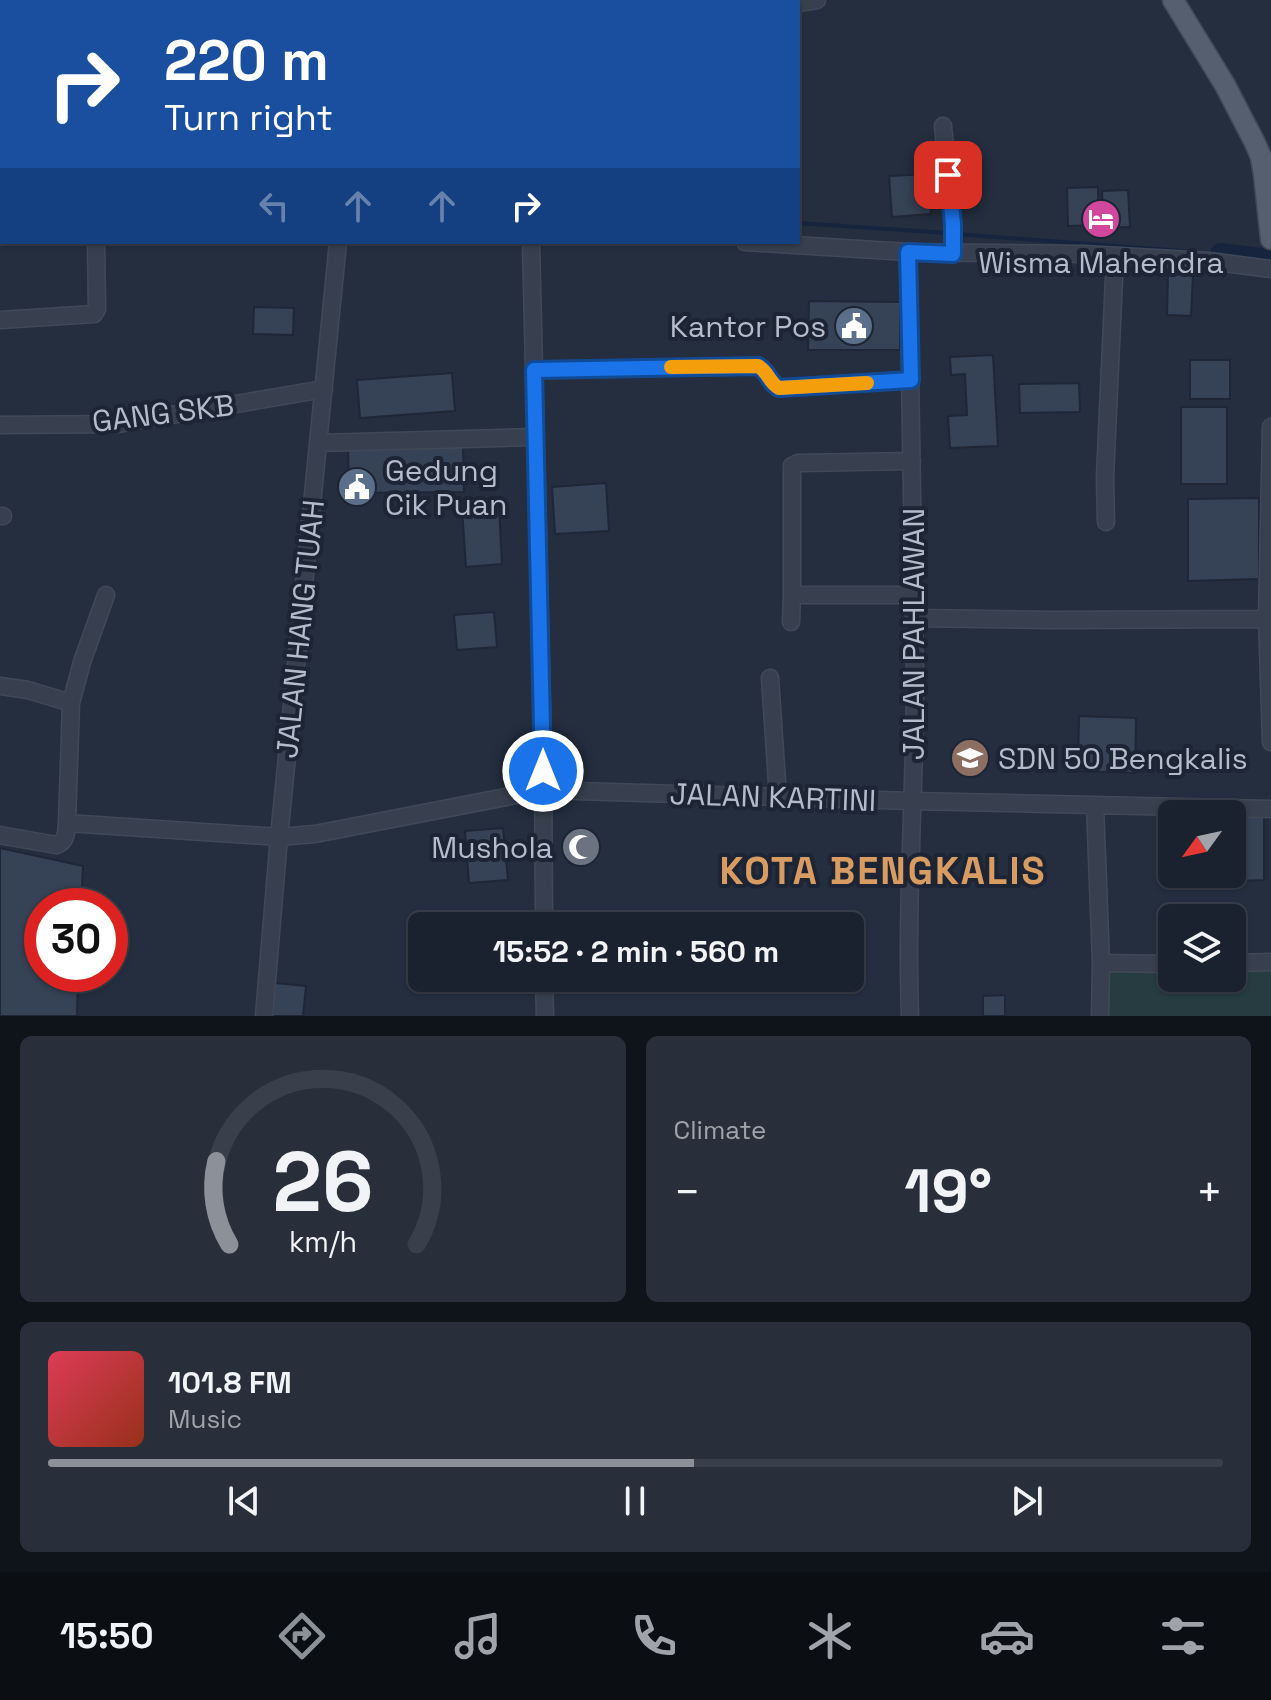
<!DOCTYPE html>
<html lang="en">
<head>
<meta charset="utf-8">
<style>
	:root { --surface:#1b222f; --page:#282f3b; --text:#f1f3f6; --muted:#a0a4aa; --line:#393f4b; --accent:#8c9099 }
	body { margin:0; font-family:"Space Grotesk",sans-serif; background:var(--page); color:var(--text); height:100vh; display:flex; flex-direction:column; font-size:30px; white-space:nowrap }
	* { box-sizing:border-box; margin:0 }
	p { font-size:26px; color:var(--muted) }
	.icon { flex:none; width:44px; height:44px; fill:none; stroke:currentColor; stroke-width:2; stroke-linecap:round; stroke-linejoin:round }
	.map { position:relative; height:1016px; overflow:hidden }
	.sheet { display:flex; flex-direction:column; gap:20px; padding:20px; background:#0f131a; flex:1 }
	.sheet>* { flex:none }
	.guide { position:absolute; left:0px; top:0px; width:800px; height:244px; box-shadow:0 2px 6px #0004,0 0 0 2px var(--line); background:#1a4fa0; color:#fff; overflow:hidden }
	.needle { width:52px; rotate:237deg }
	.buttons { position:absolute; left:1158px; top:800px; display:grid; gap:16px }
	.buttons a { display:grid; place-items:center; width:88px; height:88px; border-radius:12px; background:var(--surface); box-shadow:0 2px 6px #0004,0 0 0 2px var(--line); font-size:40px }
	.speed { position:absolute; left:24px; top:888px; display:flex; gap:16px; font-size:40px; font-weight:700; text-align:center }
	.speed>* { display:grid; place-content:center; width:104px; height:104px; border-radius:50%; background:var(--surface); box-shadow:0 2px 6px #0004,0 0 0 2px var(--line); line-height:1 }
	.speed .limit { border:12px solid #d22; background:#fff; color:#111 }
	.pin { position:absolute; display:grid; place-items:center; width:68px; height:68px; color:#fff; margin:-34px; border-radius:16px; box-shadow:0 4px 12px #0006 }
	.me { position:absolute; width:88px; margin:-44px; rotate:0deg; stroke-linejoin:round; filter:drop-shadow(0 0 6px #0008) }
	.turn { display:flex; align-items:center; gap:28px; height:168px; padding:0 32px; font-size:36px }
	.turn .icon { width:104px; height:104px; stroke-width:2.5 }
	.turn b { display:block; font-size:56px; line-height:68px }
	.lanes { display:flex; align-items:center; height:76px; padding:0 32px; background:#0003; justify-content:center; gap:40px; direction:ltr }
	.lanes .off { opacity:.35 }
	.big { font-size:60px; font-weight:800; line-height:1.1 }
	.sheet .widget { flex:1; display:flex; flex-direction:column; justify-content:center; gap:12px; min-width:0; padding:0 28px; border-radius:12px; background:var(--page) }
	.sheet .dial { align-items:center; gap:0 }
	.dial svg { height:208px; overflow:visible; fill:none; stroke:var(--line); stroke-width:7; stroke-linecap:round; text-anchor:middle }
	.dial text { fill:var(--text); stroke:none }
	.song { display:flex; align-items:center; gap:24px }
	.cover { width:96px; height:96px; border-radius:12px; background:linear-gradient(135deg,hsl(350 70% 55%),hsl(10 70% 35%)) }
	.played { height:8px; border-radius:4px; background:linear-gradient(90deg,var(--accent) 55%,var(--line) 55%) }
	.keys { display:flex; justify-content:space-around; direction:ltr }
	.heat { display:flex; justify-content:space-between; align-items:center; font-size:44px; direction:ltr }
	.sheet .tiles { flex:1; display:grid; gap:20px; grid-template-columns:1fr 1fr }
	.widget:last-child { grid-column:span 2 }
	.trip { position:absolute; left:408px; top:912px; width:456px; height:80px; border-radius:12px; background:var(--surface); box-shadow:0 2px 6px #0004,0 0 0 2px var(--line); font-weight:800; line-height:80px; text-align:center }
	.dock { display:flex; height:128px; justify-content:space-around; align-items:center; background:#0b0e13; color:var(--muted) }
	.dock .icon { width:56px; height:56px }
	.dock .selected { color:var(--accent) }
	.dock b { font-size:36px; color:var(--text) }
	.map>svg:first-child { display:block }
	.green { fill:#263c40 }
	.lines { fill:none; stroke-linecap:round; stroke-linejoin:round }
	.stream { stroke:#16243e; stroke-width:4 }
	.river { stroke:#16243e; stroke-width:22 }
	.building { fill:#364255; stroke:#1f2736; stroke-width:2 }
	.minor-casing { stroke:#414958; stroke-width:19 }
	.major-casing { stroke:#414958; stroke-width:23 }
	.minor { stroke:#38404f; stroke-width:16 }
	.major { stroke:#565f6f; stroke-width:20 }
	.route-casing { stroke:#114b97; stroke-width:20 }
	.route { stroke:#1a73e8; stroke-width:14 }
	.slow { stroke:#f59e0b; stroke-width:14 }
	.labels { text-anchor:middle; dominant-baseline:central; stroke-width:8; stroke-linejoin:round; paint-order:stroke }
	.poi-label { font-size:30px; fill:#b4bbca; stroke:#1d2534; text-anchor:end }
	.street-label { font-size:30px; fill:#b4bbca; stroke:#1d2534 }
	.district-label { font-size:38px; font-weight:bold; letter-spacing:2px; fill:#d89b61; stroke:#1d2534 }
</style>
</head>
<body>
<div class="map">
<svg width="1271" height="1016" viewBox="0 0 1271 1016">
	<rect width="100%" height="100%" fill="#242e3f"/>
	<path class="green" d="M1271,960V1016H1099V970L1172,966V978H1232V962Z"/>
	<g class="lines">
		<path class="stream" d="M798,223L947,233
			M956,234L1195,252"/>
		<path class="river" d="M1221,254L1271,260"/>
	</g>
	<path class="building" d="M928,174L931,214L892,217L889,176Z
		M1098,187L1099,225L1068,226L1067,188Z
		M1128,190L1130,227L1104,228L1102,191Z
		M1168,274L1193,275L1191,316L1167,315Z
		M809,301L900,302V350H808Z
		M254,307L294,308L293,335L253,334Z
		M993,355L998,446L950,448L948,416L967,415L965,374L951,375L950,357Z
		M1190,360H1230V399H1190Z
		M452,373L455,411L360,418L357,380Z
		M1079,383L1080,412L1020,413L1019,384Z
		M1181,407H1227V484H1181Z
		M463,446L464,492L349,493L348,447Z
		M606,483L609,531L555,534L552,487Z
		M1259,498V579L1188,581V499Z
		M499,507L502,564L466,567L462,509Z
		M494,612L497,647L457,650L454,615Z
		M1079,716L1136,718L1135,773L1078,771Z
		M1232,815L1264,816V880L1188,883V874H1232Z
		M503,828L508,880L469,883L465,831Z
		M0,848L83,866L81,906H42V974H78L77,1016H0Z
		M275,983L306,986L303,1016H272Z
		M1005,995V1016H983V996Z"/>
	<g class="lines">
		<g class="minor-casing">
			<path id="minor" d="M104,0V2
				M239,0V2
				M533,0V2
				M770,0V2
				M798,3L817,0
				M943,126L953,224V254
				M0,178L2,194
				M531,242L543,751L544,926
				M745,242L908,252L1084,254L1209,261L1271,269
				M908,252L915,676C915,789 906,903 910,1016
				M0,320L94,314L97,309L96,242
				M534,370L758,366C768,371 769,383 779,388L911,380
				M0,425L118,424L324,389
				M1271,427L1267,619L1271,742
				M319,443L535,437
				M912,461L798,463L792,466V595H914
				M0,516H3
				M1106,522L1105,477L1115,256
				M915,618L1052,620L1267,619
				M791,622L792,595
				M770,678L778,797
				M0,686L28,690L71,703
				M1095,805L1101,963L1100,1016
				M67,823L71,703L82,662L106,595
				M0,835L56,845C67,842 66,832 67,823L279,837L315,834L542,790L912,801L1271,809
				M1101,963L1172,964
				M1232,963L1271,962
				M544,978L545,1016
				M264,1016L279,837L338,242"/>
		</g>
		<g class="major-casing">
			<path id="major" d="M1173,0L1225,85L1255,143L1261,157L1264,175L1271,239"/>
		</g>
		<use href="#minor" class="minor"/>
		<use href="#major" class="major"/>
	</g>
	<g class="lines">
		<g class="route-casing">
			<path id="route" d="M543,771L534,370L758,366C768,371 769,383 779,388L911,380L908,252L953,254V224L948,175"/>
		</g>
		<use href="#route" class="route"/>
		<path class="slow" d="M671,367L758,366C768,371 769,383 779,388L867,383"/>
	</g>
	<defs>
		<g id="hotel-disc" transform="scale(2)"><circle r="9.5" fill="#d1479c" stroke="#1d2534"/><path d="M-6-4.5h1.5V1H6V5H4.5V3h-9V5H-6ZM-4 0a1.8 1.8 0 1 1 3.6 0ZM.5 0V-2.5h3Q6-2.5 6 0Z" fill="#fff"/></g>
		<g id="civic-disc" transform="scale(2)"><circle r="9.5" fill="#5c6f8a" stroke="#1d2534"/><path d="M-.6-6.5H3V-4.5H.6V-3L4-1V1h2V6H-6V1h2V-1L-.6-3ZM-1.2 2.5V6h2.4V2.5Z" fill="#fff"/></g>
		<g id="school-disc" transform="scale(2)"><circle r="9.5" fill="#8d6e63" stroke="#1d2534"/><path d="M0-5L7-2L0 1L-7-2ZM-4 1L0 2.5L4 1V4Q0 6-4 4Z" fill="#fff"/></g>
		<g id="mosque-disc" transform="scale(2)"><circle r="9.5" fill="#6b7280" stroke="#1d2534"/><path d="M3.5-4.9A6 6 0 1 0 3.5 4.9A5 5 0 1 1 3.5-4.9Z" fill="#fff"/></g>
	</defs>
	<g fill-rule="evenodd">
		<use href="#hotel-disc" x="1101" y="219"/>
		<use href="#civic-disc" x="854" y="326"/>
		<use href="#civic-disc" x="357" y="487"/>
		<use href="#school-disc" x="970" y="758"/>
		<use href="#mosque-disc" x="581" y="847"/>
	</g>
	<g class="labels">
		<g class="poi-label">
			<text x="1101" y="262" text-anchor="middle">Wisma Mahendra</text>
			<text x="826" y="326">Kantor Pos</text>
			<text x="385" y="470" text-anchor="start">Gedung<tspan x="385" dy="34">Cik Puan</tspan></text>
			<text x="998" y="758" text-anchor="start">SDN 50 Bengkalis</text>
			<text x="553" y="847">Mushola</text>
		</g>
		<g class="street-label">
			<text transform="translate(163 413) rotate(-7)">GANG SKB</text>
			<text transform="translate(300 629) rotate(-84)">JALAN HANG TUAH</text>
			<text transform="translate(913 634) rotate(-90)">JALAN PAHLAWAN</text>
			<text transform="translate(773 797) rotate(2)">JALAN KARTINI</text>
		</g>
		<g class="district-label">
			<text x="883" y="871">KOTA BENGKALIS</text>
		</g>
	</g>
</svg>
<div class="buttons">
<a><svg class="needle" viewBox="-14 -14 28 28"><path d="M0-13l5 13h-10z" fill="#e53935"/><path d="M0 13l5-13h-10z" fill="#a0a4aa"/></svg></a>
<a><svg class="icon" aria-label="layers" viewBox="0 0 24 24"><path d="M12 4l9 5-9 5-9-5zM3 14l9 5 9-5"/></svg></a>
</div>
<div class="speed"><div class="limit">30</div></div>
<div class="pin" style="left:948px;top:175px;background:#d93025"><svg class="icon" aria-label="arrive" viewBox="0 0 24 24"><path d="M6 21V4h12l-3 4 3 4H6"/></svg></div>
<svg class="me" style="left:543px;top:771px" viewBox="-20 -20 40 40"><circle r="17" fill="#1a73e8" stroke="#fff" stroke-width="3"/><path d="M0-11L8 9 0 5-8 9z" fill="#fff"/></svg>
<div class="trip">15:52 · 2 min · 560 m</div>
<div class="guide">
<div class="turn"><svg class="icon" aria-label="right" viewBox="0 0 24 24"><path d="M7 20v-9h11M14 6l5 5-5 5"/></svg><div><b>220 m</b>Turn right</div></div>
<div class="lanes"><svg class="icon off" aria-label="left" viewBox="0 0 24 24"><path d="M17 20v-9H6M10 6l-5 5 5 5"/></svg><svg class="icon off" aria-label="ahead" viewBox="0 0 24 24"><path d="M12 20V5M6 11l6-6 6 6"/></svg><svg class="icon off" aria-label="ahead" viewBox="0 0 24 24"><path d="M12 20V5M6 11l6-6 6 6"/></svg><svg class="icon" aria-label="right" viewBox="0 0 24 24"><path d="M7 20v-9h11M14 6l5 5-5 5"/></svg></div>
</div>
</div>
<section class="sheet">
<div class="tiles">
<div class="widget dial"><svg viewBox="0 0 100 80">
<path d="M14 69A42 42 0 1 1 86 69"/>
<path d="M14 69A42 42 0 0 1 9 37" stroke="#8c9099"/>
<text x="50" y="56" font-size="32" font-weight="700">26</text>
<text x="50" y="72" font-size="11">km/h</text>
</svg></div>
<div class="widget"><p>Climate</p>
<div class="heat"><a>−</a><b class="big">19°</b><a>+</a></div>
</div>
<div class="widget">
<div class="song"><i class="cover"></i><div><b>101.8 FM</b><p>Music</p></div></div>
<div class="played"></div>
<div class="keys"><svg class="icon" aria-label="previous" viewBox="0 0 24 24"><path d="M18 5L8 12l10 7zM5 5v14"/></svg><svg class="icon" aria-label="pause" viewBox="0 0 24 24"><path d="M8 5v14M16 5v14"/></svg><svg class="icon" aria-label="next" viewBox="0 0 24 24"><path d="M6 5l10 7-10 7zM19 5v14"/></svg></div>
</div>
</div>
</section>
<nav class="dock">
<b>15:50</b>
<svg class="icon selected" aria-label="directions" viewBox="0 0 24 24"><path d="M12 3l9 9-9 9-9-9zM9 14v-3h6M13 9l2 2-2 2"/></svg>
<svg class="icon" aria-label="music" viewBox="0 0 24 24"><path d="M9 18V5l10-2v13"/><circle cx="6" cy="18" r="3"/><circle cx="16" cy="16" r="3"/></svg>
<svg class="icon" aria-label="phone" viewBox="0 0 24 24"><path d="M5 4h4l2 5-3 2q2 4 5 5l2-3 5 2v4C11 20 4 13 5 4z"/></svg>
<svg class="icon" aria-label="climate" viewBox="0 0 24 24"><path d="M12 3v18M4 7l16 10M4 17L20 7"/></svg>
<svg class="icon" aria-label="car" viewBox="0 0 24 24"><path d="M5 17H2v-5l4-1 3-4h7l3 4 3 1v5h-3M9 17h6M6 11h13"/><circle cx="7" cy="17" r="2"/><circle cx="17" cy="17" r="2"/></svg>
<svg class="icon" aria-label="filters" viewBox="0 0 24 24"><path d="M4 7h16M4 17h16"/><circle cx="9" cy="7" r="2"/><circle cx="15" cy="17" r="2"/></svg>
</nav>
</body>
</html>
